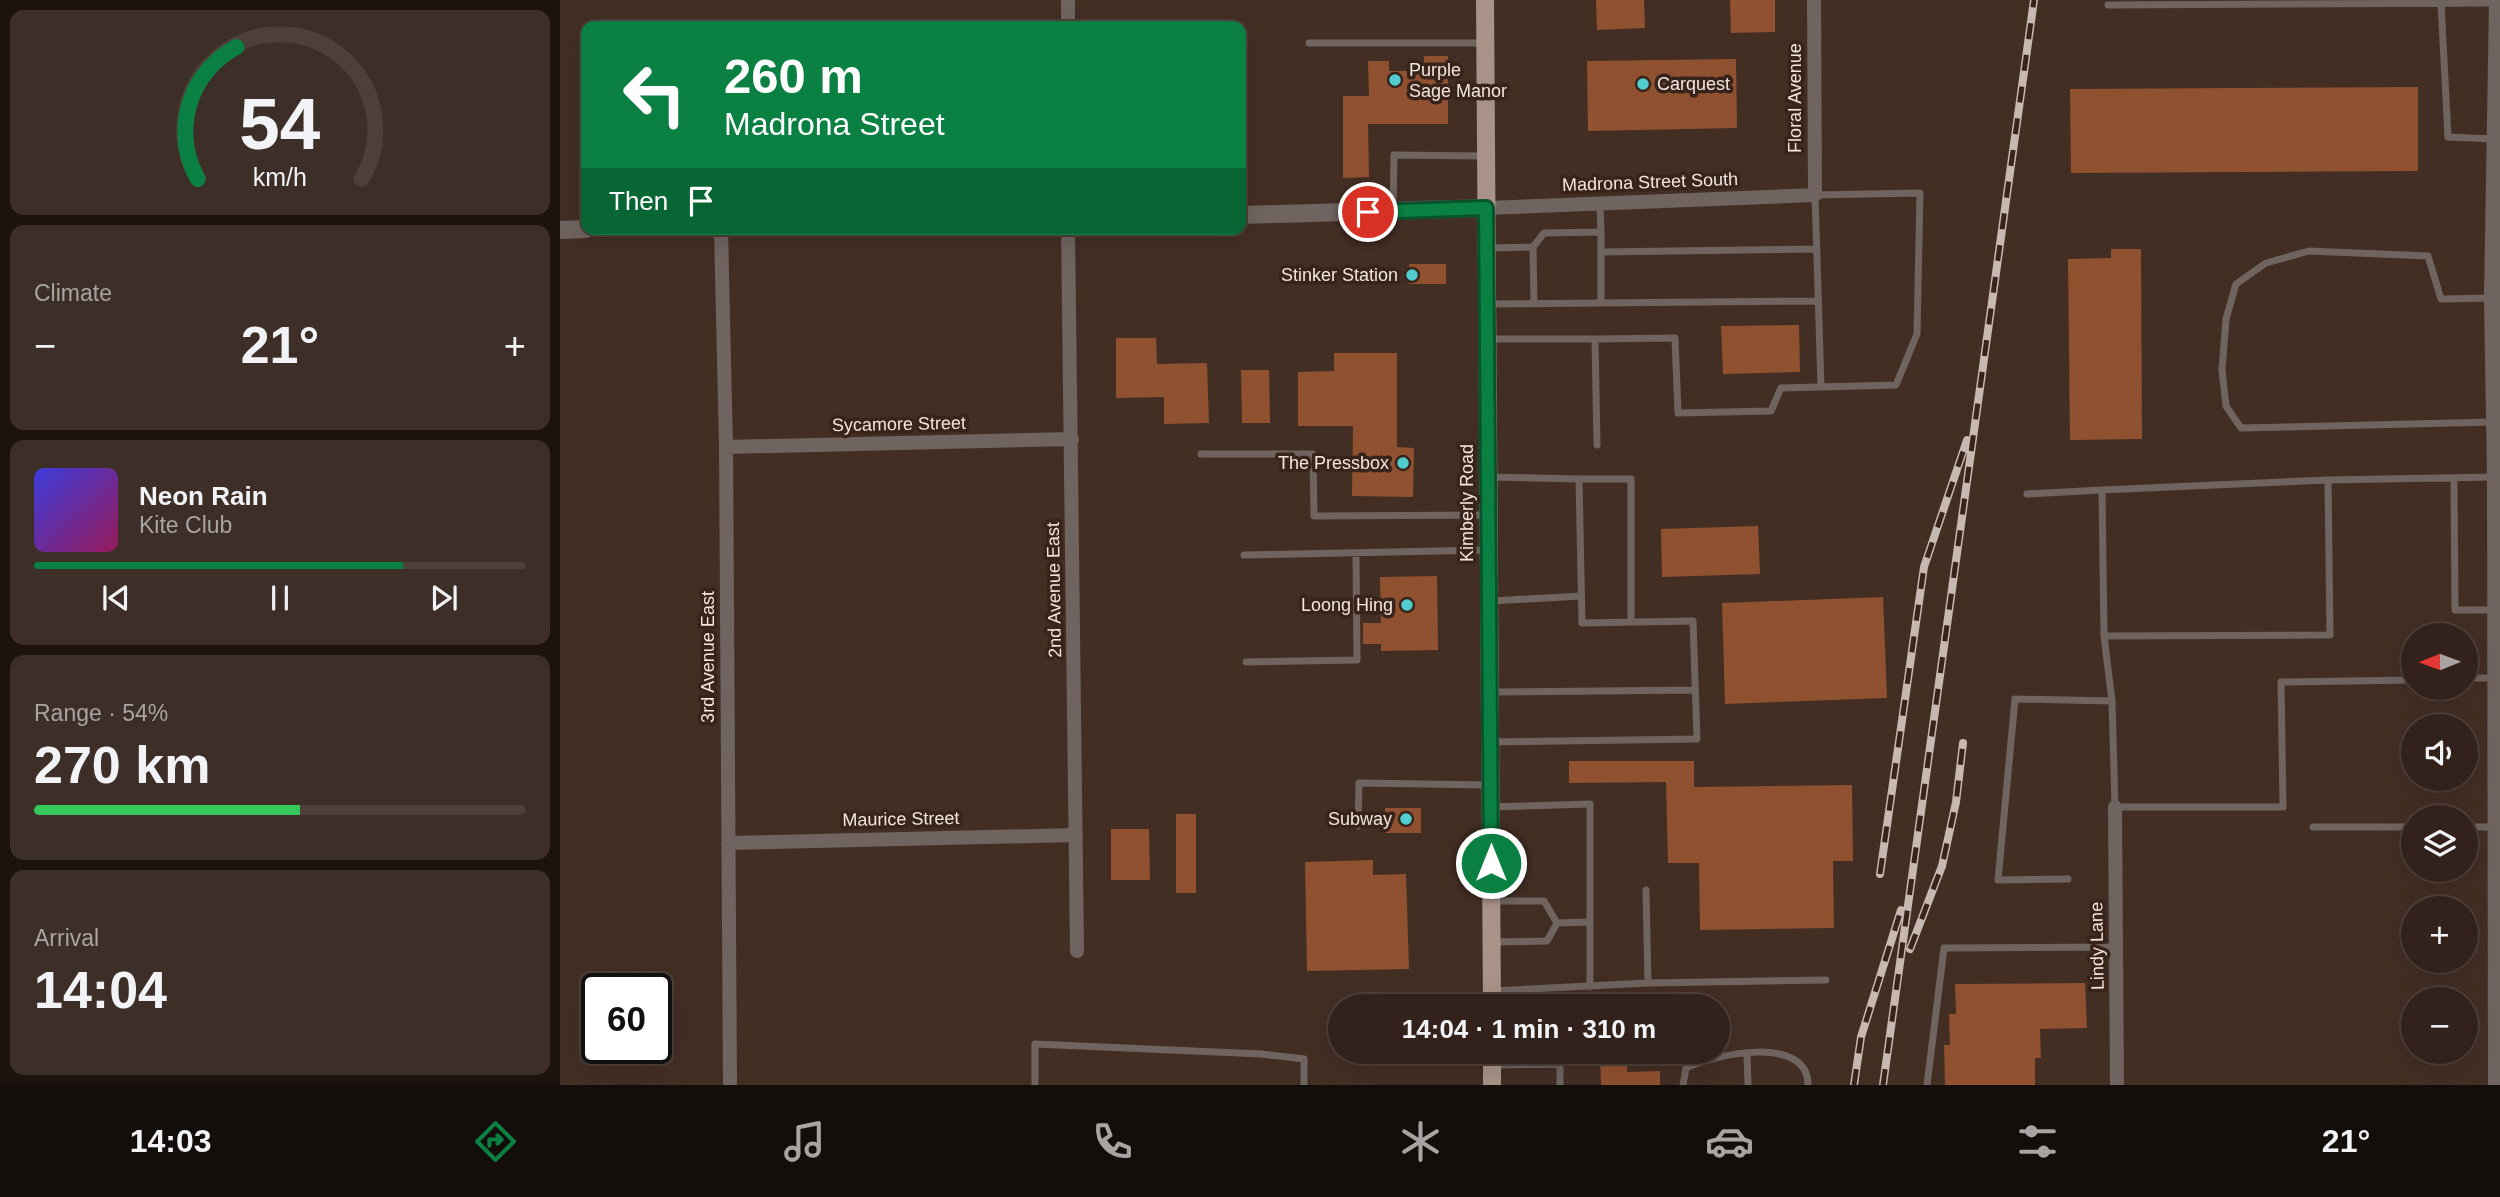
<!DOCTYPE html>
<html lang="en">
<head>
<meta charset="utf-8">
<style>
	:root { --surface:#32221b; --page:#3d2f28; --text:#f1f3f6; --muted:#a8a4a3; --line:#4d3f3a; --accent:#0b8043 }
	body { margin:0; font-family:Helvetica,sans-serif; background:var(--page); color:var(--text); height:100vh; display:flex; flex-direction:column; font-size:26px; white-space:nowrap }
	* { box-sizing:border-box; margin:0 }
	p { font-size:23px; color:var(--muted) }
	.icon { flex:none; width:38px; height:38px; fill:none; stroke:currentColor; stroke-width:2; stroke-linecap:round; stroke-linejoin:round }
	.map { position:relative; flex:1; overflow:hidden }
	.sheet { display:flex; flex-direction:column; gap:10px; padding:10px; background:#1c130f; width:560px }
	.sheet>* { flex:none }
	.guide { position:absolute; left:21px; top:21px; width:665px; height:214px; border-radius:14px; box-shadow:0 7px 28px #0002,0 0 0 2px var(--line); background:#0b8043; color:#fff; overflow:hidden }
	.needle { width:46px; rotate:269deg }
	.buttons { position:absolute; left:1841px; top:623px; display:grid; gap:14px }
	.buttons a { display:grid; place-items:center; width:77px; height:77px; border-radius:50%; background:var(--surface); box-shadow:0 7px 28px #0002,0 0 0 2px var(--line); font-size:35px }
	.speed { position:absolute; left:21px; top:973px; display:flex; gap:14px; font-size:35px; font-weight:700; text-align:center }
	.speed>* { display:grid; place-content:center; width:91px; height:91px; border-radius:50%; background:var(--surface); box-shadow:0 7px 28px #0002,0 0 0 2px var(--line); line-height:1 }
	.speed .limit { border:4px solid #111; border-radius:10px; background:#fff; color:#111 }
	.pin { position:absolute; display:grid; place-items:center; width:60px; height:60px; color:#fff; margin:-30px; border:4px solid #fff; border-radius:50%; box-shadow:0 2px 7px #0007 }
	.me { position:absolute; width:77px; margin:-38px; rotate:0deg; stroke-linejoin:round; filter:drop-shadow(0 0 5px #0008) }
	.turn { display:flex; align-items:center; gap:24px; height:147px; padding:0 28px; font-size:32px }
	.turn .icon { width:91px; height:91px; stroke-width:2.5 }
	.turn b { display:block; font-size:49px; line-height:60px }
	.then { display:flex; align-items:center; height:66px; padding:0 28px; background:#0003; gap:14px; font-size:26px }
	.big { font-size:52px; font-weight:700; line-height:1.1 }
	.sheet .widget { flex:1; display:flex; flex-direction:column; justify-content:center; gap:10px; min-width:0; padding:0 24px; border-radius:14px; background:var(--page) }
	.sheet .dial { align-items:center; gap:0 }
	.dial svg { height:182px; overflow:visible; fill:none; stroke:var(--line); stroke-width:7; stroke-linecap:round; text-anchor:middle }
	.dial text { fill:var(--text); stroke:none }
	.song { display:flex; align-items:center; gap:21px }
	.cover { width:84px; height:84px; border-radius:10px; background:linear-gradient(135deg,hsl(240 70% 55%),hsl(330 70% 35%)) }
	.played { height:7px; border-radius:4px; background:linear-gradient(90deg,var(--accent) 75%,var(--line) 75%) }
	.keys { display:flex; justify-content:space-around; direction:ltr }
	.heat { display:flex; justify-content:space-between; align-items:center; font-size:38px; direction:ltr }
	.charge { height:10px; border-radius:5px; background:linear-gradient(90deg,#34c759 54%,var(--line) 0) }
	.trip { position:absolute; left:768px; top:994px; width:402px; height:70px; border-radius:35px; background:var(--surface); box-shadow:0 7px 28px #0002,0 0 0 2px var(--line); font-weight:700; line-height:70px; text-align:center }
	.menu { display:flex; height:112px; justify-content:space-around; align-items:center; background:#140e0b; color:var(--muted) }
	.menu .icon { width:49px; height:49px }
	.menu .selected { color:var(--accent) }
	.menu b { font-size:32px; color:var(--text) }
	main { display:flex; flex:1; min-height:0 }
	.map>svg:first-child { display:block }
	.building { fill:#905130 }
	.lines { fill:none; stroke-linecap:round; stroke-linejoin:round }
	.service { stroke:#6f645f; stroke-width:7 }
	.minor { stroke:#6f645f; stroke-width:14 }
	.tertiary { stroke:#6f645f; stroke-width:18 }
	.primary { stroke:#a99389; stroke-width:18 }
	.rail-casing { stroke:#c7b8b1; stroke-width:8 }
	.rail { stroke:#38241a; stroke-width:5; stroke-dasharray:16; stroke-linecap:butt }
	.route-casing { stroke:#07532c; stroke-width:18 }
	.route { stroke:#0b8043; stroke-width:12 }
	.poi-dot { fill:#52cdcf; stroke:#38241a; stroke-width:2.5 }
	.labels { text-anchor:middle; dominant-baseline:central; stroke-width:7; stroke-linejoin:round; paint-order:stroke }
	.poi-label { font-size:18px; fill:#f2e4de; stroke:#38241a; text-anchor:end }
	.street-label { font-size:18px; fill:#f2e4de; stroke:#38241a }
</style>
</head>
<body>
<main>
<section class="sheet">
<div class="widget dial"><svg viewBox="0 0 100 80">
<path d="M14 69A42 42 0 1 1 86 69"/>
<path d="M14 69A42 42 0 0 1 31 11" stroke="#0b8043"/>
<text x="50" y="56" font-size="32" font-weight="700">54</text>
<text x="50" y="72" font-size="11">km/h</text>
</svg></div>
<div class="widget"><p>Climate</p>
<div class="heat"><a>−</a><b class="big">21°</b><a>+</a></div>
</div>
<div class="widget">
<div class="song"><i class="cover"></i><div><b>Neon Rain</b><p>Kite Club</p></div></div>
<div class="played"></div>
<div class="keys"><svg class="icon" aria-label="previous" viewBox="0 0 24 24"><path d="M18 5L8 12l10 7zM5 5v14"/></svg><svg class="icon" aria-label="pause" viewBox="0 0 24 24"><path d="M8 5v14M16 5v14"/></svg><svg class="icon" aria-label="next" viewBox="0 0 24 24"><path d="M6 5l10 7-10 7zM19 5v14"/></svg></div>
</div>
<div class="widget"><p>Range · 54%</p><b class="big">270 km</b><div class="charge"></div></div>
<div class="widget"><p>Arrival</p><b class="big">14:04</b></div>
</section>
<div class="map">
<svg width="1940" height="1085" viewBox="0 0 1940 1085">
	<rect width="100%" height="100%" fill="#432e24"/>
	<path class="building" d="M1036,0H1084L1085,28L1037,30Z
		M1170,0H1215V32L1171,33Z
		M864,56H888V124H808L809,177L783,178V96H809L808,61H829V71H864Z
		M1176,59L1177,128L1028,131L1027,61Z
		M1858,87V171L1511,173L1510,89Z
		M1551,249H1581L1582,439L1510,440L1508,259L1551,258Z
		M849,264H886V284H849Z
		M1239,325L1240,372L1163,374L1161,326Z
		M556,338H596L597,364L647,363L649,423L604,424V397L556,398Z
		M774,353H837V447L854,448L853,497L792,496L793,426H738V372L774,371Z
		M681,370H709L710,423H682Z
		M1198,526L1200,574L1102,577L1101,529Z
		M877,576L878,650L821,651V644H803V623H821L820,577Z
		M1323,597L1327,698L1165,704L1162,603Z
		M1009,761H1134V787L1292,785L1293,861H1273L1274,928L1140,930L1139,863H1108L1106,782L1009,783Z
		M825,808H861V833H825Z
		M616,814H636V893H616Z
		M551,829H589L590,880H551Z
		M813,860V875L846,874L849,969L747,971L745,862Z
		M1525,983L1527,1028L1480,1029L1481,1058H1475V1085H1385L1384,1045H1390L1389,1014H1396L1395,984Z
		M1067,1055V1072L1100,1071V1085H1041L1040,1056Z"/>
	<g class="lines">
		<path class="service" d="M1881,3L1888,137L1935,139
			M1548,5L1937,3
			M749,43H924
			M1040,204L1041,232
			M833,210L834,155L924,156
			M928,248L973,247
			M1932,298L1881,299L1868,256L1749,251L1706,263L1676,284L1666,319L1662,370L1666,406L1681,428L1933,422
			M974,303L973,247L984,233L1041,232V252
			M1041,303V252L1257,249
			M927,304L1258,301
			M928,339H1035L1037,445
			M1035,339L1115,338L1118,413L1211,411L1221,388L1336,385L1357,334L1360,193L1255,195L1261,386
			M641,454H753L754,516L928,515
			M928,477L1019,479L1022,623L1133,621L1137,739L931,742
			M1894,478L1895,610H1935
			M1019,479H1071V622
			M1542,490L1768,480
			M1467,494L1542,490L1544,636L1552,701
			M684,555L928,550
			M931,601L1021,596
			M1544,636L1770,635L1768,480L1935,477
			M686,662L797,660L796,553
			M1906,678H1936
			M930,692L1135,690
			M931,807L1030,804V987
			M798,826L799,783L930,785
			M1753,827H1853
			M1906,827H1937
			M1508,879L1438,880L1455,699L1552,701L1555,807H1723L1721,682L1853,680
			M1086,890L1088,983
			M997,923L1029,922
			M932,942L987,941L997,923L984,901H932
			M932,991L1088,983L1266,980
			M1187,1054L1188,1085
			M933,1065L1000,1064V1085
			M475,1085V1044L701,1054L744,1059V1085
			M1123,1085L1126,1068C1155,1054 1248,1034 1248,1085
			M1367,1085L1384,948L1556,947"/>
		<path class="minor" d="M508,26V0
			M926,208L1255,195L1254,0
			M161,229L166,447L170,1085
			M508,229L517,951
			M166,447L512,439
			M1555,807L1557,1085
			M168,843L516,835"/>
		<path class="tertiary" d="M681,215L926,208
			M0,230L26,229
			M1937,1085L1936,477L1933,298L1938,0"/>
		<path class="primary" d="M925,0L932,1006
			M932,1052V1085"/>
		<g class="rail-casing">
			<path id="rail" d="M1320,874L1364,567L1407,440
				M1350,949L1382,866L1396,802L1403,743
				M1294,1085L1301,1037L1341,910
				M1323,1085L1474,0"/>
		</g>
		<use href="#rail" class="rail"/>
	</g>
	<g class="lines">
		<g class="route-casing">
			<path id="route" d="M808,212L926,208L931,863"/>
		</g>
		<use href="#route" class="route"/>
	</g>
	<g class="poi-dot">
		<circle cx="835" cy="80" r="7"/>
		<circle cx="1083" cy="84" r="7"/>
		<circle cx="852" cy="275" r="7"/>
		<circle cx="843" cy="463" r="7"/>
		<circle cx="847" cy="605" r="7"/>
		<circle cx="846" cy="819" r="7"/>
	</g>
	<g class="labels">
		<g class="poi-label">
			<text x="849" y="70" text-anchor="start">Purple<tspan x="849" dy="21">Sage Manor</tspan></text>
			<text x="1097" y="84" text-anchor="start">Carquest</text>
			<text x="838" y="275">Stinker Station</text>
			<text x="829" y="463">The Pressbox</text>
			<text x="833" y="605">Loong Hing</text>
			<text x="832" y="819">Subway</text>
		</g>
		<g class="street-label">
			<text transform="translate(1235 98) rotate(-90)">Floral Avenue</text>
			<text transform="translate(1090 182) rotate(-2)">Madrona Street South</text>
			<text transform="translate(339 424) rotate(-1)">Sycamore Street</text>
			<text transform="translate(907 503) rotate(-90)">Kimberly Road</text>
			<text transform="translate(494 590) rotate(-91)">2nd Avenue East</text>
			<text transform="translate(148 657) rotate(-90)">3rd Avenue East</text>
			<text transform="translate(341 819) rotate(-1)">Maurice Street</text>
			<text transform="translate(1537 946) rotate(-91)">Lindy Lane</text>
		</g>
	</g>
</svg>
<div class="buttons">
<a><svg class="needle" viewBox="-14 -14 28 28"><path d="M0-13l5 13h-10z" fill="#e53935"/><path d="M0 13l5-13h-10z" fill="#a8a4a3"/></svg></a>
<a><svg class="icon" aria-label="sound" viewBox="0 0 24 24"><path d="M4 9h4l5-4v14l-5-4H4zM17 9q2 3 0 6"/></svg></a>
<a><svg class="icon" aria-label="layers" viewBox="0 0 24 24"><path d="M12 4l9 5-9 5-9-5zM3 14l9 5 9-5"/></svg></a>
<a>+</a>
<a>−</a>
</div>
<div class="speed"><div class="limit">60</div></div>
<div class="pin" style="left:808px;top:212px;background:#d93025"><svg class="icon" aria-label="arrive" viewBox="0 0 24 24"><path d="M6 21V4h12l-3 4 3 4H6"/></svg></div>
<svg class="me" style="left:931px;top:863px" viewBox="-20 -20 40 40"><circle r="17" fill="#0b8043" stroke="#fff" stroke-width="3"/><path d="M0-11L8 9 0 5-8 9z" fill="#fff"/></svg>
<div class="trip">14:04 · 1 min · 310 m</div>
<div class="guide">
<div class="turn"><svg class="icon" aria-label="left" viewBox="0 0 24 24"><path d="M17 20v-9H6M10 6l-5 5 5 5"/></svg><div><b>260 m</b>Madrona Street</div></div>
<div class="then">Then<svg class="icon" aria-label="arrive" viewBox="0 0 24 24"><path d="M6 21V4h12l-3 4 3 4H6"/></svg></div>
</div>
</div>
</main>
<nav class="menu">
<b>14:03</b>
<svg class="icon selected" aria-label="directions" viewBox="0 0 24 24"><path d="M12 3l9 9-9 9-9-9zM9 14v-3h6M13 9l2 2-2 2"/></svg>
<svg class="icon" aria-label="music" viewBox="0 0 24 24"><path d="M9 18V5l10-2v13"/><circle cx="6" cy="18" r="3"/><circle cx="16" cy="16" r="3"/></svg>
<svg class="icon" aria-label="phone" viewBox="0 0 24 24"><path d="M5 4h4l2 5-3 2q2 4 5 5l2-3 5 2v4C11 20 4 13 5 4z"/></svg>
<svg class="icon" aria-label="climate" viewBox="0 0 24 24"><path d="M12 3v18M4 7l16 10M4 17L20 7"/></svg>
<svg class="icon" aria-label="car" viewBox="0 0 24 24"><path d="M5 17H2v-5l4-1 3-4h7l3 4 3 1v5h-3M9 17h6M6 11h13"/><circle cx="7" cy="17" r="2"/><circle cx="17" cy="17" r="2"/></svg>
<svg class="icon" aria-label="filters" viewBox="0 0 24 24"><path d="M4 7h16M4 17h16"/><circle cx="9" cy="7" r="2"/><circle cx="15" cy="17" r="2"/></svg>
<b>21°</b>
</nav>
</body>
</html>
